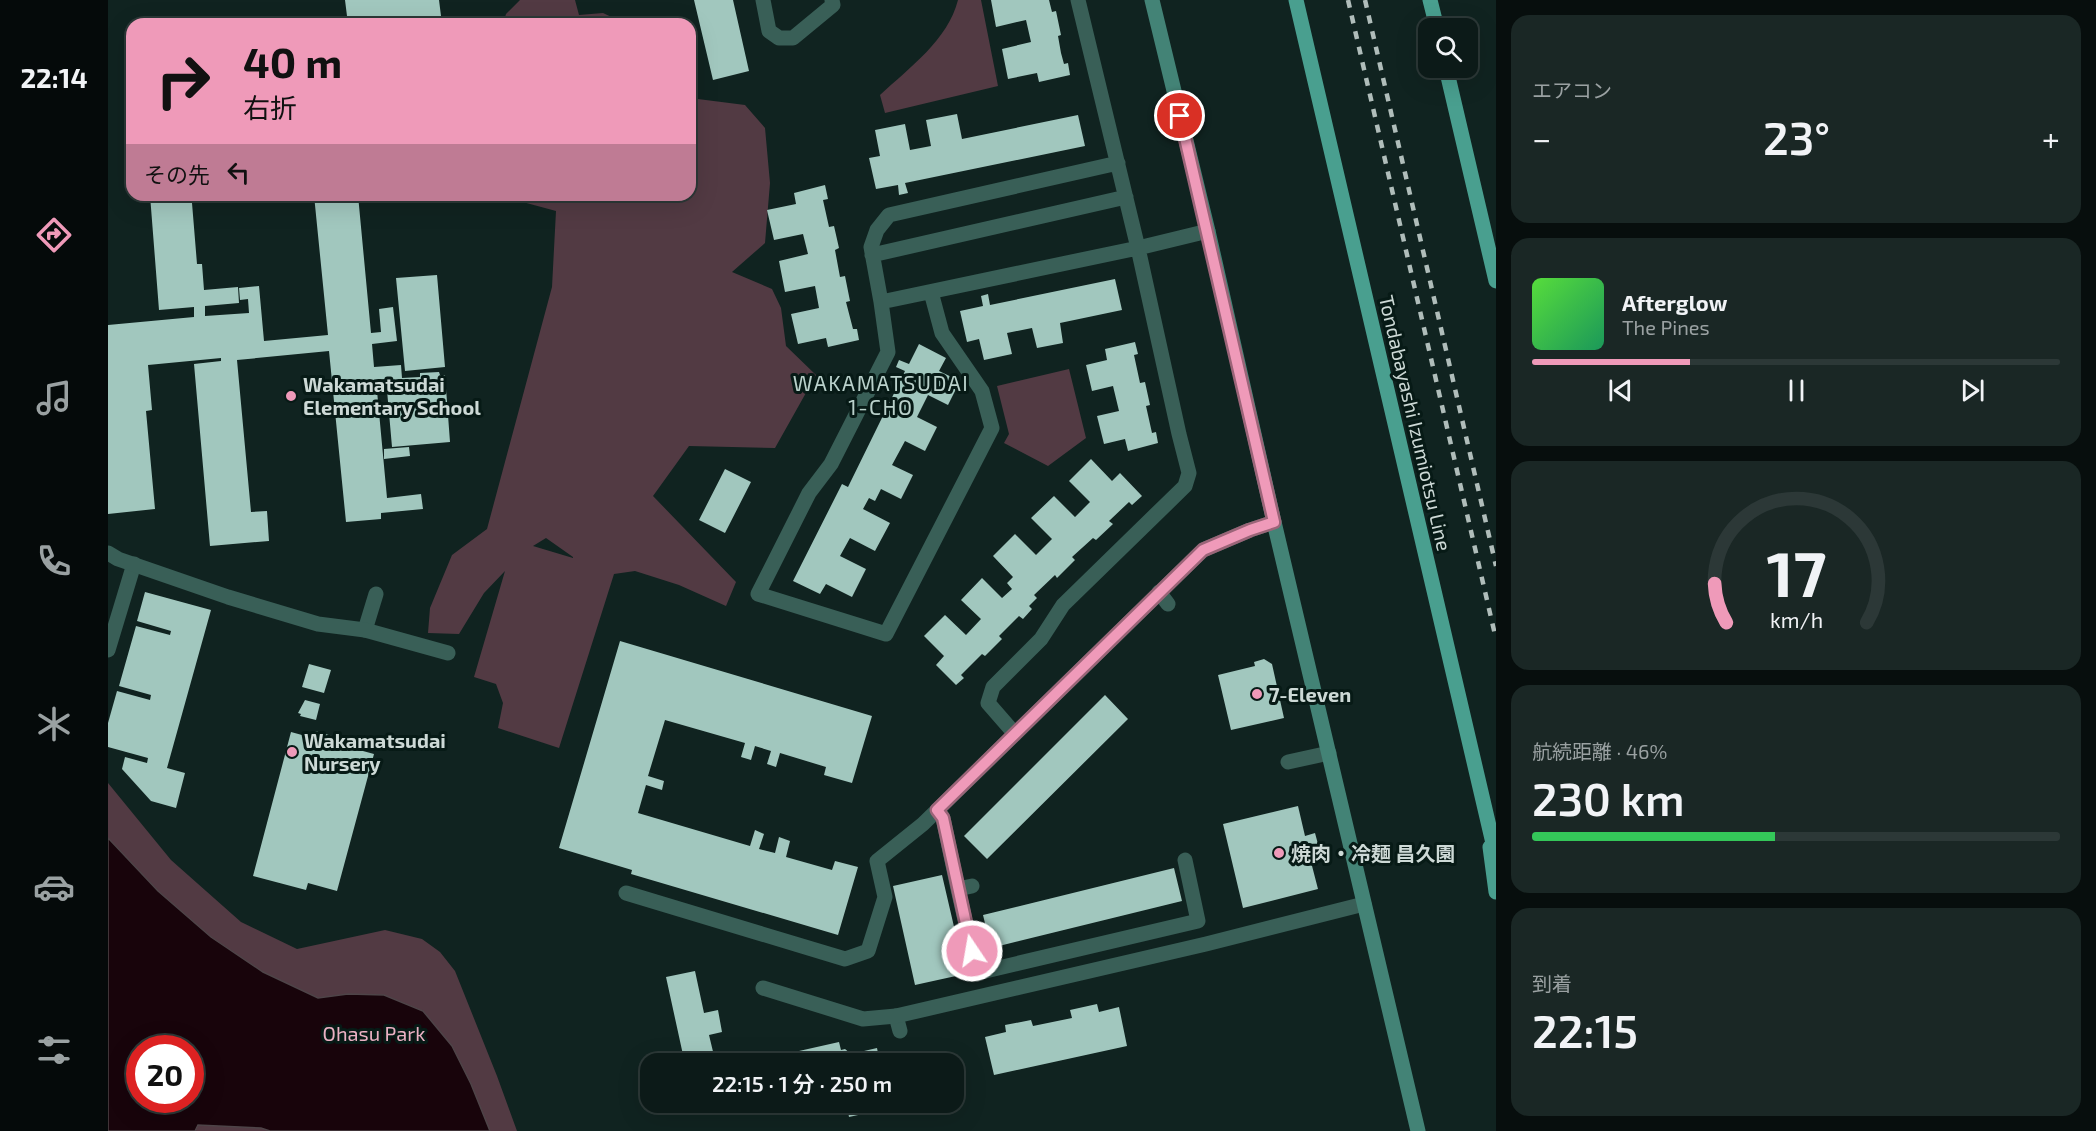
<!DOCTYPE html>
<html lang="ja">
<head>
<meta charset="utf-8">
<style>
	:root { --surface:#0c1a18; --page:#1a2725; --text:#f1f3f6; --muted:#9aa1a2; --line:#2c3837; --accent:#ef9ab9 }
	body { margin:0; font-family:"Exo 2","Noto Sans JP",sans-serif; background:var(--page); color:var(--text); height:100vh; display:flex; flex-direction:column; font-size:22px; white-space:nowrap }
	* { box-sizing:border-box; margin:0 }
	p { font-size:20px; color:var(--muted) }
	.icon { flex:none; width:33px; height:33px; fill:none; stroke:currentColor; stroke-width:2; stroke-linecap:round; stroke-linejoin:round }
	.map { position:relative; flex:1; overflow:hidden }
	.sheet { display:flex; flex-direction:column; gap:15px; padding:15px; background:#070e0d; width:600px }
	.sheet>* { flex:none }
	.top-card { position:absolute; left:18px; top:18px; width:570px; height:183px; border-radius:18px; box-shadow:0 6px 24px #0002,0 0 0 2px var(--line); background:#ef9ab9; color:#111; overflow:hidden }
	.tools { position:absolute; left:1310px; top:18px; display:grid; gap:12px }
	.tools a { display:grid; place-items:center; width:60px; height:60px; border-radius:12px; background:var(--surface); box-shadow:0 6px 24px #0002,0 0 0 2px var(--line); font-size:30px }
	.speed { position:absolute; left:18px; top:1035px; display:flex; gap:12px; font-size:30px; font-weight:700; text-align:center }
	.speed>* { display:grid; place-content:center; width:78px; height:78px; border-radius:50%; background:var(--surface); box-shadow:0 6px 24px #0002,0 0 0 2px var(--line); line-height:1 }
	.speed .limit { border:9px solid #d22; background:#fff; color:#111 }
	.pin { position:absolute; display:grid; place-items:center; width:51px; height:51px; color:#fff; margin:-26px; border:3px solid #fff; border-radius:50%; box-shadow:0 2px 6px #0007 }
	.me { position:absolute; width:66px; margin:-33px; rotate:348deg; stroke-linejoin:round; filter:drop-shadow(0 0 4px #0008) }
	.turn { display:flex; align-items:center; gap:21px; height:126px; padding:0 18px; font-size:27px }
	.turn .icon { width:78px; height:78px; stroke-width:2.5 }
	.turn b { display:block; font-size:42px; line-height:51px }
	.then { display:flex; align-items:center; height:57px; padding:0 18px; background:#0003; gap:12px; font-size:22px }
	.big { font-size:45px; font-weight:600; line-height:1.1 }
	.sheet .card { flex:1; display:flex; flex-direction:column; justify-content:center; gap:9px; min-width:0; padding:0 21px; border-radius:18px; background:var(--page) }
	.sheet .dial { align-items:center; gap:0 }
	.dial svg { height:156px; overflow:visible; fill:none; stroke:var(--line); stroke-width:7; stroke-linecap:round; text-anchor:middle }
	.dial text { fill:var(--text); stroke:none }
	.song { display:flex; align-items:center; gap:18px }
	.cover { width:72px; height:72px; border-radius:9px; background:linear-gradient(135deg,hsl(110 70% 55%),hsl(150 70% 35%)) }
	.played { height:6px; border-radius:3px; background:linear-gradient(90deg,var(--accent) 30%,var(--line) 30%) }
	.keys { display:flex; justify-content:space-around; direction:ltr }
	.heat { display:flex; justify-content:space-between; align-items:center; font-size:33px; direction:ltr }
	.charge { height:9px; border-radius:4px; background:linear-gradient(90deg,#34c759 46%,var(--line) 0) }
	.trip { position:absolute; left:532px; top:1053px; width:324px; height:60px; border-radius:18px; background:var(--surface); box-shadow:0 6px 24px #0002,0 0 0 2px var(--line); font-weight:600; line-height:60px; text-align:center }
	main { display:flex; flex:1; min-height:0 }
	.tabs { display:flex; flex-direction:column; width:108px; justify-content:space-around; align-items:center; background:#050a0a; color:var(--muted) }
	.tabs .icon { width:42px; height:42px }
	.tabs .selected { color:var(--accent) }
	.tabs b { font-size:27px; color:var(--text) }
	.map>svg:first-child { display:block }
	.green { fill:#523a43; fill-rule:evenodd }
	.water { fill:#18040b; stroke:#4e4448; stroke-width:1.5; fill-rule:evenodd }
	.building { fill:#a1c7be }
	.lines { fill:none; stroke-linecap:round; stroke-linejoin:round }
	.lane { stroke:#395f57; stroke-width:15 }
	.street { stroke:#395f57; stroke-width:15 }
	.secondary { stroke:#438376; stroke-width:15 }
	.primary { stroke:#499f8f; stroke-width:15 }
	.rail { stroke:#b0bdba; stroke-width:4.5; stroke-dasharray:8 8; stroke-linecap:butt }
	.route-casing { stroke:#9b6478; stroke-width:15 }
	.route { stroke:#ef9ab9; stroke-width:10 }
	.poi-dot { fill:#ef9ab9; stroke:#071a16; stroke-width:2 }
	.labels { text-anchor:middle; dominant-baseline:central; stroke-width:6; stroke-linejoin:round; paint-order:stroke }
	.poi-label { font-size:20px; font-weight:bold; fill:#cdd9d6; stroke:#071a16; text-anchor:start }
	.street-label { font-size:20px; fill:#cdd9d6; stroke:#071a16 }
	.park-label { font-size:20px; fill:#eab0c3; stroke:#071a16 }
	.neighbourhood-label { font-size:21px; letter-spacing:1.5px; fill:#bad1cb; stroke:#071a16 }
</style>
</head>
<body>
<main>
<nav class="tabs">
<b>22:14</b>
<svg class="icon selected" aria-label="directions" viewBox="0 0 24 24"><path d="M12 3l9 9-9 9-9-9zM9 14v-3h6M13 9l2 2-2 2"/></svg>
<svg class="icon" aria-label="music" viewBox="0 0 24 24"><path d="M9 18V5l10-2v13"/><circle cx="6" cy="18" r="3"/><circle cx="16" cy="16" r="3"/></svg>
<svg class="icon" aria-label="phone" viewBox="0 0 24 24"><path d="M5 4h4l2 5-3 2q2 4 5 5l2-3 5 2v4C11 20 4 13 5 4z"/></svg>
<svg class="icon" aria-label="climate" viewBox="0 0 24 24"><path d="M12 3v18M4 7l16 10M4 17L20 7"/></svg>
<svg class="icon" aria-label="car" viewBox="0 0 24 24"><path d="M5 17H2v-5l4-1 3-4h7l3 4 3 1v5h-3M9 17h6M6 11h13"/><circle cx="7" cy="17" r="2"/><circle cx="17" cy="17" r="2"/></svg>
<svg class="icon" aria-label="filters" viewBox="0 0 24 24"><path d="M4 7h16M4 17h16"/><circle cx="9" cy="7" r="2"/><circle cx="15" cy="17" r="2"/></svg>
</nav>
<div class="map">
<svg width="1388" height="1131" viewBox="0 0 1388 1131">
	<rect width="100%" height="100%" fill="#102320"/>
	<path class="green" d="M412,0H467L471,15L495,13L510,20L508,24H395L398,14Z
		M850,0H873L890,86L777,113L772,95C801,68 840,40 850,0Z
		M582,98L637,105L657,128L662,183L657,243L624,272L664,289L673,308L678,346L708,375L667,448L581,446L545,496L628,582L618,606L571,585L527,571L506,574L451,748L390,728L395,703L388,684L366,677L397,571L376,593L351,634L320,633L322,608L344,555L379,529L444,287L448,211L411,201L410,195H582ZM438,538L465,557V558L425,546Z
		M961,369L978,438L940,466L896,443L901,434L889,386Z
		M0,783L63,860L133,922L189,949L277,930L314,939L332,952L347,971L389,1076L409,1131H0ZM32,1048H82V1100H32Z"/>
	<path class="water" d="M0,838L50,891L103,937L155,972L210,998L240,994L276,995L315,1011L344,1046L363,1084L382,1131H162L153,1128L90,1125L87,1131H0ZM32,1048H82V1100H32Z"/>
	<path class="building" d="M237,0H331L334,24H240Z
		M586,0H625L641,71L605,80Z
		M883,0H941L944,12L948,11L953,35L950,36L953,53L956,64L960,63L962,75L931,82L929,73L900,79L894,49L923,42L918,20L888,27Z
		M849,114L854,139L970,115L977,146L797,183L800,193L791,195L790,185L768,189L761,158L772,156L767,130L797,124L802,150L823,146L818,120Z
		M717,185L720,199L715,200L721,227L726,226L731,248L727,250L732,277L737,276L742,301L738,302L745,329H749L751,340L720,347L718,338L690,344L683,314L711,308L707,286L677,292L671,261L700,254L695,234L666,240L659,210L688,204L686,193Z
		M42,195H99L100,201L84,203L89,264H94L96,290L130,287L131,303L97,306V316L141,313L140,299L132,300L131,288L151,286L156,341L220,335L206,195H250L263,333L273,332L271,309L285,307L289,341L264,344L266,367L293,365L294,378L312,377V373L331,372L332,375H337L342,442L284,447L278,379L268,380L279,498L313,494L315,509L273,513V519L238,522L221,351L129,360L143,512L159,511L161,541L102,546L86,364L113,361V358L40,365L44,410L38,411L47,509L0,514V325L86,317V307L51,310Z
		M329,275L337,367L297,371L288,278Z
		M1007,279L1014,310L952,323L955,343L929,348L924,328L899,333L904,354L876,360L871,339L859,342L852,311L875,306L873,296L880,294L882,305Z
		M1027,342L1030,354L1026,355L1032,383L1037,382L1042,405L1038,406L1044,433L1048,432L1050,443L1020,451L1017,439L996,444L989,416L1011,411L1005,386L984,391L978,365L999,360L997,349Z
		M811,344L838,358L831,371L852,381L840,405L820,395L809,417L829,427L817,451L797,441L784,465L805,475L793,499L773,489L767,501L761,498L755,509L782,523L767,551L742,538L732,556L758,569L744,597L718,584L712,594L685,581L734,484L740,487L797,371L788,367L791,360L801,364Z
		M301,447L302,456L276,459V449Z
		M983,459L1004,481L1012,473L1034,496L1024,505L1021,502L1001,521L1005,524L988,540L985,538L964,557L967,560L949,578L947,575L926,595L929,598L921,606L924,609L915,619L911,616L891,636L894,639L877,656L874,654L853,675L856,678L848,685L828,665L836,656L816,636L837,615L858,635L873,619L853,600L874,578L894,598L904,589L899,583L905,577L885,556L907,534L928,555L944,539L923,518L946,496L967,517L982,502L961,481Z
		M617,469L643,482L617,533L591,520Z
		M37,592L103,610L59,768L77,773L68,808L43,801L14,769L17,757L39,763L40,758L0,747V723L9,691L42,700L43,695L11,686L28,626L62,635L63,631L29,621Z
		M512,641L764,716L744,783L716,775L718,767L672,753L668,767L659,764L663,751L647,746L643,760L633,757L637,743L557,720L540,776L556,781L554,790L538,785L530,813L642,846L647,830L656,834L651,849L667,853L671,837L682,841L678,857L724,870L727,861L750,867L730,935L523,874L524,870L451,848Z
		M1156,659L1164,664L1176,718L1123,730L1110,675L1147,666L1146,662Z
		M201,664L223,670L216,693L194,687Z
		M997,695L1020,719L879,859L856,836Z
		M197,700L212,704L208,720L192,716L193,714L190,713Z
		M207,731L231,738L229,744L266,754L229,891L200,883L198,890L145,876L183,732L205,738Z
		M1190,806L1197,836L1207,833L1214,859L1203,862L1210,889L1135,908L1115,824Z
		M1066,868L1074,901L883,948L875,915Z
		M834,875L857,974L807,985L785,886Z
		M587,971L596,1013L610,1010L614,1032L601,1035L608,1064H577L558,977Z
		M989,1004L991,1012L1011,1007L1019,1046L886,1075L877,1037L898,1032L897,1025L923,1020L925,1026L964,1018L962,1010Z
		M731,1042L733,1050L737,1049L743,1054L769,1048L772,1064H694L691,1051Z
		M586,1102H606V1103L587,1108Z
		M738,1102H781L782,1108L741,1117Z"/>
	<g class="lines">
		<path class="lane" d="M655,0L661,31L671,38H685L725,5L724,0
			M970,0L1030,248L1100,231
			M764,255L1018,197
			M773,302L780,352L723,464L701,493L650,594L778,634L884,428L874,391L834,333L823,292
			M1051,592L1060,604
			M257,630L268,594
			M0,650L26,564
			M907,734L880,703L885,687L933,639L955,605L1077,486L1081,473L1071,434L1030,248L773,302L763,247L769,230L781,215L1010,163
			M1180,762L1221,753
			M829,810L835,818L850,889
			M864,886L850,889L869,973L1090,921L1077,860
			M788,1016L792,1031"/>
		<path class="street" d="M0,553L10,559L120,597L210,624L257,630L340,653
			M518,893L737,959L760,951L777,897L769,861L815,824L1095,550L1142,530L1166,522
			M655,988L755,1019L788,1016L1098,944L1256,904"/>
		<path class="secondary" d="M1044,0L1100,231L1166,522L1310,1131"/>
		<path class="primary" d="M1188,0L1388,856
			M1322,0L1329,28
			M1338,68L1388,281
			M1382,847L1388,892"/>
		<path class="rail" d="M1240,0L1388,639
			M1257,0L1388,566"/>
	</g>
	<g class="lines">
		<g class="route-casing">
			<path id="route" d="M864,951L835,818L829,810L1095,550L1142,530L1166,522L1072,116"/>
		</g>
		<use href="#route" class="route"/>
	</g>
	<g class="poi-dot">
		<circle cx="183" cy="396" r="6"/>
		<circle cx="1149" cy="694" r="6"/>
		<circle cx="184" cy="752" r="6"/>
		<circle cx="1171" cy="853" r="6"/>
	</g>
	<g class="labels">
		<g class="poi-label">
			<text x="195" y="384">Wakamatsudai<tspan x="195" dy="23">Elementary School</tspan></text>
			<text x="1161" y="694">7-Eleven</text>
			<text x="196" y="740">Wakamatsudai<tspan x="196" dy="23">Nursery</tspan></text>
			<text x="1183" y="853">焼肉・冷麺 昌久園</text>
		</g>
		<g class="street-label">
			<text transform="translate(1308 423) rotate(77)">Tondabayashi Izumiotsu Line</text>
		</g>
		<g class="park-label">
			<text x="266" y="1033">Ohasu Park</text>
		</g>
		<g class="neighbourhood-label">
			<text x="773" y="382">WAKAMATSUDAI<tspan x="773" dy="24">1-CHO</tspan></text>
		</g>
	</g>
</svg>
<div class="tools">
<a><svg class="icon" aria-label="search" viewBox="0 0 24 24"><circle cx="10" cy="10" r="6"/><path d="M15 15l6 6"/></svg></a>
</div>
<div class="speed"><div class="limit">20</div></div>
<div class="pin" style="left:1072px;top:116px;background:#d93025"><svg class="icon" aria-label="arrive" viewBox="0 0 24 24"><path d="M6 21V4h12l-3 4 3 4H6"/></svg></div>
<svg class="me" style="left:864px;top:951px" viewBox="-20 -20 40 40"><circle r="17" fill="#ef9ab9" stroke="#fff" stroke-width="3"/><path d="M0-11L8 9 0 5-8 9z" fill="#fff"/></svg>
<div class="trip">22:15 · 1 分 · 250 m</div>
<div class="top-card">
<div class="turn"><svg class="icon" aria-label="right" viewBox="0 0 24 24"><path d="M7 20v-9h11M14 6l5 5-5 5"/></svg><div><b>40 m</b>右折</div></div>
<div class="then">その先<svg class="icon" aria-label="left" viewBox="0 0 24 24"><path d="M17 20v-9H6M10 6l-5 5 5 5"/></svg></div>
</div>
</div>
<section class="sheet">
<div class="card"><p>エアコン</p>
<div class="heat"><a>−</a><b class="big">23°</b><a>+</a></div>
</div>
<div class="card">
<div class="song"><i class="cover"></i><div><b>Afterglow</b><p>The Pines</p></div></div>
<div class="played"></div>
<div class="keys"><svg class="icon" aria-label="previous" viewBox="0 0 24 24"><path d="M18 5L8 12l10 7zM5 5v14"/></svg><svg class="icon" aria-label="pause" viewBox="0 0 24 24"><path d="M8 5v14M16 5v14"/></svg><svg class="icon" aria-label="next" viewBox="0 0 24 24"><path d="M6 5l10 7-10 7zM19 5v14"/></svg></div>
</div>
<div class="card dial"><svg viewBox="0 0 100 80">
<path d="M14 69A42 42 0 1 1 86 69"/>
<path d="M14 69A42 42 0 0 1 8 49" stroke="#ef9ab9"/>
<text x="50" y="56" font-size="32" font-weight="700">17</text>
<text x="50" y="72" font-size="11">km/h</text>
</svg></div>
<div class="card"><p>航続距離 · 46%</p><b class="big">230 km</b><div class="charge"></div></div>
<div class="card"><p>到着</p><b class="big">22:15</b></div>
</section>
</main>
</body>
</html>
